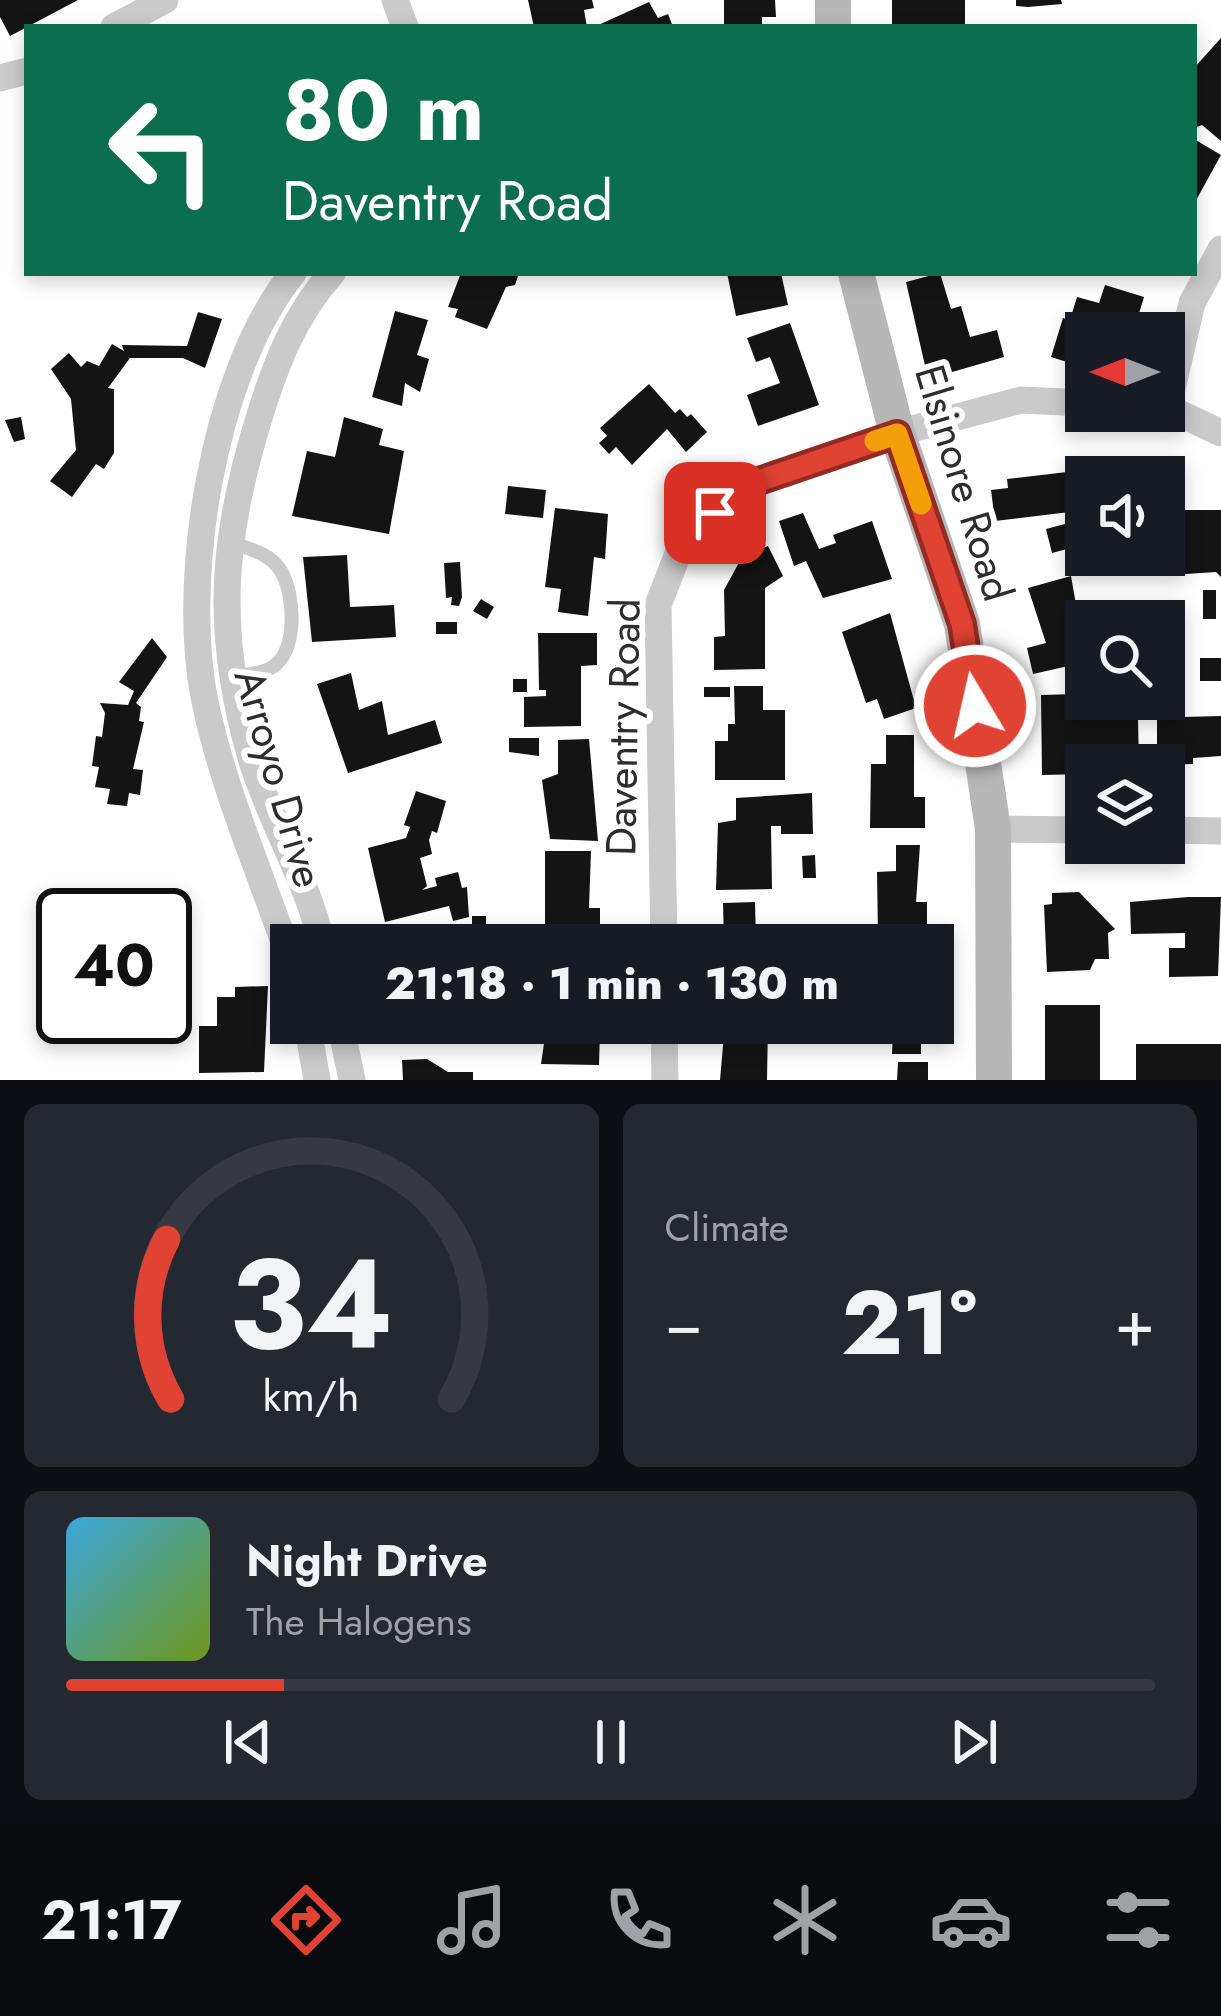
<!DOCTYPE html>
<html lang="en">
<head>
<meta charset="utf-8">
<style>
	:root { --surface:#171b24; --page:#242831; --text:#f1f3f6; --muted:#9ea1a6; --line:#363941; --accent:#e04233 }
	body { margin:0; font-family:Jost,sans-serif; background:var(--page); color:var(--text); height:100vh; display:flex; flex-direction:column; font-size:45px; white-space:nowrap }
	* { box-sizing:border-box; margin:0 }
	p { font-size:39px; color:var(--muted) }
	.icon { flex:none; width:66px; height:66px; fill:none; stroke:currentColor; stroke-width:2; stroke-linecap:round; stroke-linejoin:round }
	.map { position:relative; height:1080px; overflow:hidden }
	.side { display:flex; flex-direction:column; gap:24px; padding:24px; background:#0d0f14; flex:1 }
	.side>* { flex:none }
	.guide { position:absolute; left:24px; top:24px; width:1173px; height:252px; border-radius:0px; box-shadow:0 6px 18px #0003; background:#0b6e4f; color:#fff; overflow:hidden }
	.needle { width:78px; rotate:270deg }
	.tools { position:absolute; left:1065px; top:312px; display:grid; gap:24px }
	.tools a { display:grid; place-items:center; width:120px; height:120px; border-radius:0px; background:var(--surface); box-shadow:0 6px 18px #0003; font-size:60px }
	.speed { position:absolute; left:36px; top:888px; display:flex; gap:24px; font-size:60px; font-weight:700; text-align:center }
	.speed>* { display:grid; place-content:center; width:156px; height:156px; border-radius:50%; background:var(--surface); box-shadow:0 6px 18px #0003; line-height:1 }
	.speed .limit { border:6px solid #111; border-radius:18px; background:#fff; color:#111 }
	.pin { position:absolute; display:grid; place-items:center; width:102px; height:102px; color:#fff; margin:-51px; border-radius:24px; box-shadow:0 6px 18px #0006 }
	.me { position:absolute; width:132px; margin:-66px; rotate:351deg; stroke-linejoin:round; filter:drop-shadow(0 0 9px #0008) }
	.turn { display:flex; align-items:center; gap:42px; height:252px; padding:0 60px; font-size:54px }
	.turn .icon { width:156px; height:156px; stroke-width:2.5 }
	.turn b { display:block; font-size:84px; line-height:102px }
	.big { font-size:90px; font-weight:800; line-height:1.1 }
	.side .widget { flex:1; display:flex; flex-direction:column; justify-content:center; gap:18px; min-width:0; padding:0 42px; border-radius:18px; background:var(--page) }
	.side .dial { align-items:center; gap:0 }
	.dial svg { height:312px; overflow:visible; fill:none; stroke:var(--line); stroke-width:7; stroke-linecap:round; text-anchor:middle }
	.dial text { fill:var(--text); stroke:none }
	.song { display:flex; align-items:center; gap:36px }
	.cover { width:144px; height:144px; border-radius:18px; background:linear-gradient(135deg,hsl(200 70% 55%),hsl(80 70% 35%)) }
	.played { height:12px; border-radius:6px; background:linear-gradient(90deg,var(--accent) 20%,var(--line) 20%) }
	.keys { display:flex; justify-content:space-around; direction:ltr }
	.heat { display:flex; justify-content:space-between; align-items:center; font-size:66px; direction:ltr }
	.side .tiles { flex:1; display:grid; gap:24px; grid-template-columns:1fr 1fr }
	.widget:last-child { grid-column:span 2 }
	.trip { position:absolute; left:270px; top:924px; width:684px; height:120px; border-radius:0px; background:var(--surface); box-shadow:0 6px 18px #0003; font-weight:800; line-height:120px; text-align:center }
	.dock { display:flex; height:192px; justify-content:space-around; align-items:center; background:#090b0e; color:var(--muted) }
	.dock .icon { width:84px; height:84px }
	.dock .active { color:var(--accent) }
	.dock b { font-size:54px; color:var(--text) }
	.map>svg:first-child { display:block }
	.building { fill:#141414 }
	.lines { fill:none; stroke-linecap:round; stroke-linejoin:round }
	.lane { stroke:#cacaca; stroke-width:14 }
	.street { stroke:#cacaca; stroke-width:27 }
	.secondary { stroke:#b7b7b7; stroke-width:36 }
	.route-casing { stroke:#922b21; stroke-width:30 }
	.route { stroke:#e04233; stroke-width:21 }
	.slow { stroke:#f59e0b; stroke-width:21 }
	.labels { text-anchor:middle; dominant-baseline:central; stroke-width:12; stroke-linejoin:round; paint-order:stroke }
	.street-label { font-size:42px; fill:#2d2d2d; stroke:#fff }
</style>
</head>
<body>
<div class="map">
<svg width="1221" height="1080" viewBox="0 0 1221 1080">
	<rect width="100%" height="100%" fill="#fff"/>
	<path class="building" d="M0,0H78L10,36L0,17Z
		M528,0H592L594,8L584,10L587,27H534Z
		M724,0H775L776,17H762V27H724Z
		M892,0H965V27H892Z
		M1016,0H1061L1062,4L1028,7L1016,6Z
		M649,2L658,18L668,14L673,27H594Z
		M1221,38V141L1202,125L1194,128V68Z
		M1194,139L1221,155L1194,204Z
		M461,273H519L515,285L506,287L487,329L455,317L458,309L448,307Z
		M727,273H781L788,305L736,316Z
		M940,273L951,309L961,306L970,337L997,330L1004,357L928,379L906,282Z
		M1105,285L1144,297L1133,333H1086V368L1051,357L1063,318L1070,320L1077,297L1099,303Z
		M395,311L428,320L417,355L429,359L420,392L405,383L402,406L372,397Z
		M198,312L222,319L205,368L183,358H130L108,388L114,389V453L104,469L96,464L72,497L50,481L76,450L71,399L51,369L69,353L81,367L87,361L99,366L112,344L124,351L122,345L187,346Z
		M790,323L819,405L758,426L747,395L780,383L770,357L756,362L747,338Z
		M649,384L675,413L680,409L687,417L691,414L707,432L686,452L667,429L632,465L616,447L609,454L599,443L607,436L600,428Z
		M21,417L25,439L14,442L5,420Z
		M344,417L383,429L379,445L404,451L389,534L292,516L307,451L335,457Z
		M1118,466L1119,477H1086V510L995,521L991,490L1008,488L1007,479Z
		M508,486L546,490L543,518L505,514Z
		M555,508L608,514L605,559L594,557L588,616L558,612L561,589L545,587Z
		M1164,510H1221V577L1216,572L1156,576V555H1164Z
		M803,513L819,549L836,543L833,535L872,521L892,579L823,598L806,561L794,566L779,521Z
		M1065,524L1071,548L1052,553L1046,529Z
		M768,546L783,576L765,588V669L714,670V637L725,636L724,590L742,557Z
		M347,555L350,607L394,605L396,637L312,642L303,557Z
		M460,562L462,597L459,606L451,605L452,597L446,598L444,563Z
		M1071,576L1086,662L1033,674L1027,648L1046,643L1028,588Z
		M1203,590H1216V619H1203Z
		M481,599L494,607L487,619L473,611Z
		M890,613L916,708L884,719L877,699L866,703L842,632Z
		M436,622H457V634H436Z
		M538,633H597V665L581,666V726L524,727V697L546,696V690H539Z
		M152,638L167,657L136,703L141,707L139,721L144,722L133,769L143,770L140,795L129,793L127,806L107,804L110,789L95,787L99,767L92,766L96,736L102,737L105,713L100,703L128,705L134,691L119,682Z
		M1200,658H1221V681H1200Z
		M351,673L359,710L382,701L388,735L435,720L442,743L348,773L317,684Z
		M513,679H527V692H513Z
		M734,686H763V710H785V780H715V741H728V724H735Z
		M1182,686V717L1221,716V756L1193,758V764L1157,765V699H1164V687Z
		M704,687H730V697H704Z
		M1076,694L1077,719L1138,718L1139,765H1086V774L1042,775L1041,695Z
		M886,735H914V797H925V828H870L871,764H886Z
		M509,738H539V756L509,752Z
		M589,739L598,841L550,839L542,780L558,774V740Z
		M416,791L446,801L437,833L432,831L429,840L432,854L420,858L427,886L422,890L437,886L435,878L458,872L462,888L467,887L469,917L453,921L449,906L385,922L368,848L406,838L410,827L404,825Z
		M812,793L813,834H781V826H771L772,889L716,890L718,823L736,820V798Z
		M896,845H920L916,902H927V936L878,937L877,872L896,871Z
		M545,851H591L589,908H600V945H545Z
		M815,855L816,878H803L802,856Z
		M1079,892L1115,929L1108,933L1109,959H1095L1090,970L1047,972L1044,905L1052,904V893Z
		M1188,897H1221L1218,976L1169,977V948H1185V933L1131,934L1130,902Z
		M755,902L756,945H724L723,903Z
		M472,916H486V927H472Z
		M268,986L264,1072L199,1073V1026H217V997H235V987Z
		M1045,1005H1100V1080H1045Z
		M397,1023H429V1040H397Z
		M484,1023H498L499,1042H484Z
		M547,1023H588V1029H600L599,1065L541,1064Z
		M725,1023H768L767,1080H720Z
		M876,1023H921V1054H892L893,1031H876Z
		M1136,1044H1221V1080H1136Z
		M427,1059L448,1072H473V1080H403L402,1060Z
		M898,1062H928V1080H897Z"/>
	<g class="lines">
		<path class="lane" d="M231,677C243,675 259,674 269,669C299,655 295,595 281,571C270,553 250,549 232,543"/>
		<path class="street" d="M395,0L405,27
			M114,27L165,0
			M0,78L27,71
			M1164,406L1221,433
			M1168,406L1192,303L1221,249
			M993,829L1086,830
			M1164,830L1221,831
			M322,945C308,880 270,822 251,758C215,633 221,541 259,418C276,363 294,316 332,273
			M664,945L658,605L683,541L747,485L897,433L1021,400L1086,403
			M291,962C263,880 226,796 207,711C178,588 212,373 293,273
			M307,1023L317,1080
			M340,1023L352,1080
			M664,1023L665,1080"/>
		<path class="secondary" d="M833,0V27
			M856,273L897,433L962,624L993,829L994,1080"/>
	</g>
	<g class="lines">
		<g class="route-casing">
			<path id="route" d="M715,513L747,485L897,434L962,624L975,706"/>
		</g>
		<use href="#route" class="route"/>
		<path class="slow" d="M875,441L897,434L921,504"/>
	</g>
	<g class="labels">
		<g class="street-label">
			<text transform="translate(964 483) rotate(73)">Elsinore Road</text>
			<text transform="translate(623 727) rotate(-89)">Daventry Road</text>
			<text transform="translate(279 778) rotate(74)">Arroyo Drive</text>
		</g>
	</g>
</svg>
<div class="tools">
<a><svg class="needle" viewBox="-14 -14 28 28"><path d="M0-13l5 13h-10z" fill="#e53935"/><path d="M0 13l5-13h-10z" fill="#9ea1a6"/></svg></a>
<a><svg class="icon" aria-label="sound" viewBox="0 0 24 24"><path d="M4 9h4l5-4v14l-5-4H4zM17 9q2 3 0 6"/></svg></a>
<a><svg class="icon" aria-label="search" viewBox="0 0 24 24"><circle cx="10" cy="10" r="6"/><path d="M15 15l6 6"/></svg></a>
<a><svg class="icon" aria-label="layers" viewBox="0 0 24 24"><path d="M12 4l9 5-9 5-9-5zM3 14l9 5 9-5"/></svg></a>
</div>
<div class="speed"><div class="limit">40</div></div>
<div class="pin" style="left:715px;top:513px;background:#d93025"><svg class="icon" aria-label="arrive" viewBox="0 0 24 24"><path d="M6 21V4h12l-3 4 3 4H6"/></svg></div>
<svg class="me" style="left:975px;top:706px" viewBox="-20 -20 40 40"><circle r="17" fill="#e04233" stroke="#fff" stroke-width="3"/><path d="M0-11L8 9 0 5-8 9z" fill="#fff"/></svg>
<div class="trip">21:18 · 1 min · 130 m</div>
<div class="guide">
<div class="turn"><svg class="icon" aria-label="left" viewBox="0 0 24 24"><path d="M17 20v-9H6M10 6l-5 5 5 5"/></svg><div><b>80 m</b>Daventry Road</div></div>
</div>
</div>
<section class="side">
<div class="tiles">
<div class="widget dial"><svg viewBox="0 0 100 80">
<path d="M14 69A42 42 0 1 1 86 69"/>
<path d="M14 69A42 42 0 0 1 13 28" stroke="#e04233"/>
<text x="50" y="56" font-size="32" font-weight="700">34</text>
<text x="50" y="72" font-size="11">km/h</text>
</svg></div>
<div class="widget"><p>Climate</p>
<div class="heat"><a>−</a><b class="big">21°</b><a>+</a></div>
</div>
<div class="widget">
<div class="song"><i class="cover"></i><div><b>Night Drive</b><p>The Halogens</p></div></div>
<div class="played"></div>
<div class="keys"><svg class="icon" aria-label="previous" viewBox="0 0 24 24"><path d="M18 5L8 12l10 7zM5 5v14"/></svg><svg class="icon" aria-label="pause" viewBox="0 0 24 24"><path d="M8 5v14M16 5v14"/></svg><svg class="icon" aria-label="next" viewBox="0 0 24 24"><path d="M6 5l10 7-10 7zM19 5v14"/></svg></div>
</div>
</div>
</section>
<nav class="dock">
<b>21:17</b>
<svg class="icon active" aria-label="directions" viewBox="0 0 24 24"><path d="M12 3l9 9-9 9-9-9zM9 14v-3h6M13 9l2 2-2 2"/></svg>
<svg class="icon" aria-label="music" viewBox="0 0 24 24"><path d="M9 18V5l10-2v13"/><circle cx="6" cy="18" r="3"/><circle cx="16" cy="16" r="3"/></svg>
<svg class="icon" aria-label="phone" viewBox="0 0 24 24"><path d="M5 4h4l2 5-3 2q2 4 5 5l2-3 5 2v4C11 20 4 13 5 4z"/></svg>
<svg class="icon" aria-label="climate" viewBox="0 0 24 24"><path d="M12 3v18M4 7l16 10M4 17L20 7"/></svg>
<svg class="icon" aria-label="car" viewBox="0 0 24 24"><path d="M5 17H2v-5l4-1 3-4h7l3 4 3 1v5h-3M9 17h6M6 11h13"/><circle cx="7" cy="17" r="2"/><circle cx="17" cy="17" r="2"/></svg>
<svg class="icon" aria-label="filters" viewBox="0 0 24 24"><path d="M4 7h16M4 17h16"/><circle cx="9" cy="7" r="2"/><circle cx="15" cy="17" r="2"/></svg>
</nav>
</body>
</html>
